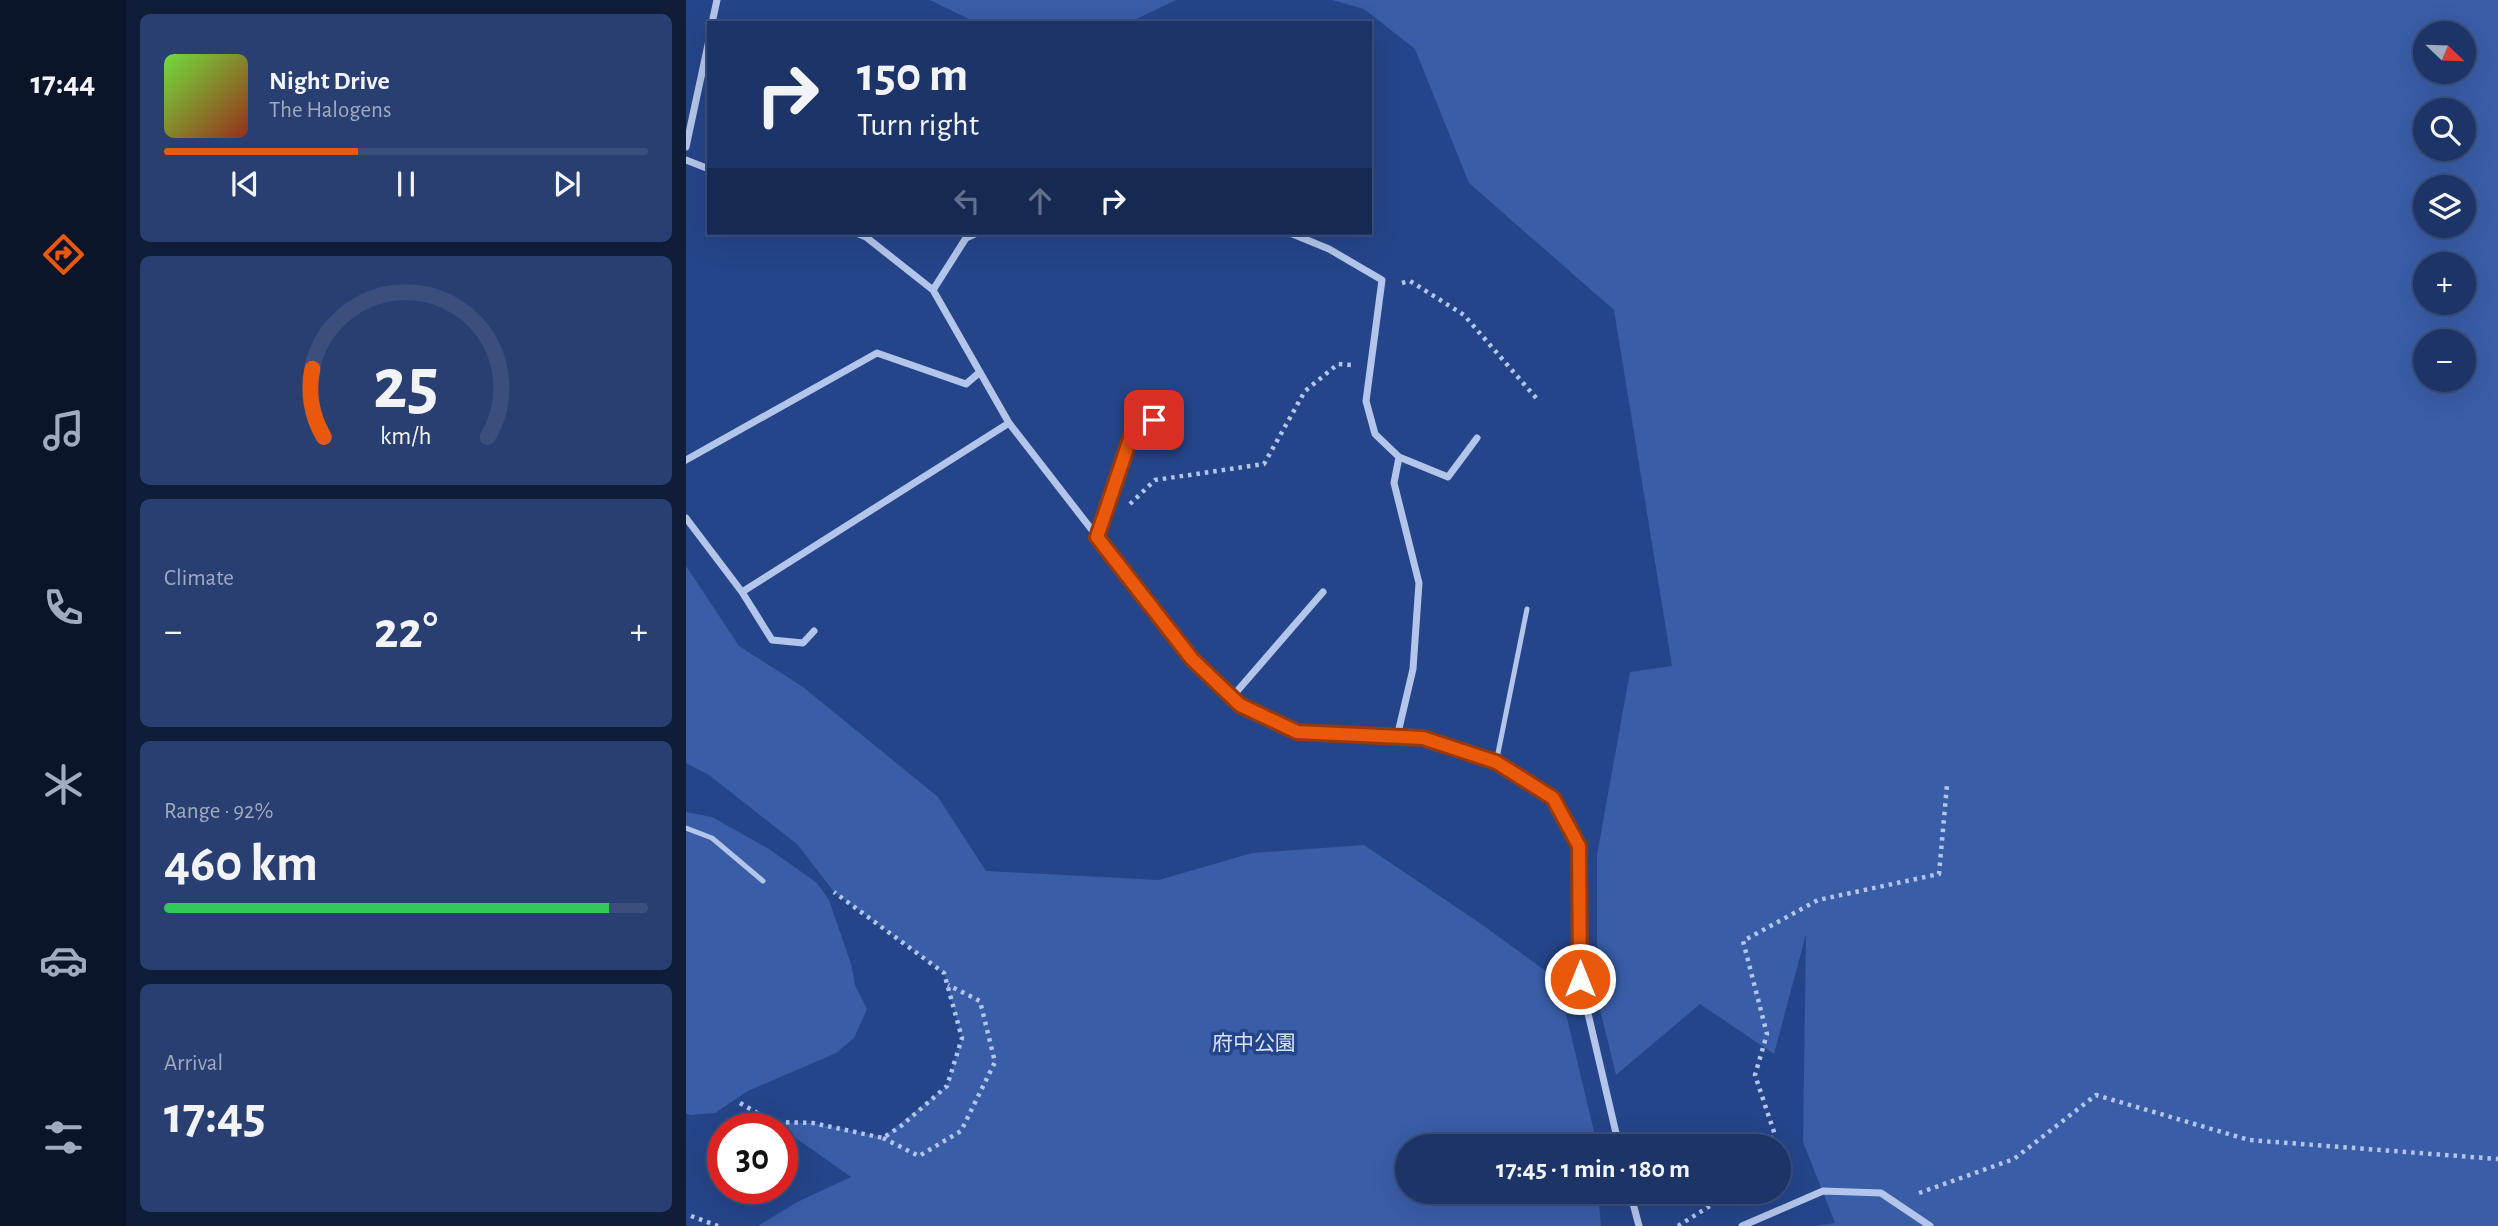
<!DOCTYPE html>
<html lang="en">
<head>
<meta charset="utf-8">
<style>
	:root { --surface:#1c3468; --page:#293f71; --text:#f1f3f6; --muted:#a0aac0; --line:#3a4f7c; --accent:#ea580c }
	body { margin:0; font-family:"Alegreya Sans","Noto Sans JP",sans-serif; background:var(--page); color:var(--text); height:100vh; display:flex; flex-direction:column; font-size:26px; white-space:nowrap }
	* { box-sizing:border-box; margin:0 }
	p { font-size:23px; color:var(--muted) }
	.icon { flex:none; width:38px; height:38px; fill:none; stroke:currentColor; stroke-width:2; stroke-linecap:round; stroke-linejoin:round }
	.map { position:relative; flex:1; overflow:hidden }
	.side { display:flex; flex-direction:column; gap:14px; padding:14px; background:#0f1d39; width:560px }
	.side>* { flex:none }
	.banner { position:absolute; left:21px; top:21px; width:665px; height:214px; border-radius:0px; box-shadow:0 7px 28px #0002,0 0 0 2px var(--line); background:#1c3468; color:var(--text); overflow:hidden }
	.needle { width:46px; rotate:113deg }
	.tools { position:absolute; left:1727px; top:21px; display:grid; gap:14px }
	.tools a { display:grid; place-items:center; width:63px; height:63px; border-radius:50%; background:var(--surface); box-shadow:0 7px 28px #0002,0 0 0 2px var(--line); font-size:35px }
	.speed { position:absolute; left:21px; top:1113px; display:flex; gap:14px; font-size:35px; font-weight:700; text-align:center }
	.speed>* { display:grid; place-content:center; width:91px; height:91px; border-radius:50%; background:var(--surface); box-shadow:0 7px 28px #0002,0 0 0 2px var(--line); line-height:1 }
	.speed .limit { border:10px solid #d22; background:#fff; color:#111 }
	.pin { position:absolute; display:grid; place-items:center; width:60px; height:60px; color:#fff; margin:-30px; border-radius:14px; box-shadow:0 4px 10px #0006 }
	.me { position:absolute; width:77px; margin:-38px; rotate:0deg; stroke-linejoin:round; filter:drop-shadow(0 0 5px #0008) }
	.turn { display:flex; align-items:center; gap:24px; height:147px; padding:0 35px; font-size:32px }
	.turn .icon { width:91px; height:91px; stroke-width:2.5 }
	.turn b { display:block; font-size:49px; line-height:60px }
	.lanes { display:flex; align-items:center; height:66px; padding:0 35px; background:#0003; justify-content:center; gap:35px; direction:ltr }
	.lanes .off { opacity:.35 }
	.big { font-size:52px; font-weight:700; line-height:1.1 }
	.side .card { flex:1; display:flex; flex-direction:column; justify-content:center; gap:10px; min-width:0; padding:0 24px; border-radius:10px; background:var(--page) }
	.side .dial { align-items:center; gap:0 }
	.dial svg { height:182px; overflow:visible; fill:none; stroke:var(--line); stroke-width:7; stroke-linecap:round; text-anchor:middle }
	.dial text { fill:var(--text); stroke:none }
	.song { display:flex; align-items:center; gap:21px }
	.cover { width:84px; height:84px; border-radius:10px; background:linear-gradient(135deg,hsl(100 70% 55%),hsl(10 70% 35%)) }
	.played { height:7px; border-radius:4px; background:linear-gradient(90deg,var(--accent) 40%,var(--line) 40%) }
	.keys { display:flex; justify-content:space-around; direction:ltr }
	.heat { display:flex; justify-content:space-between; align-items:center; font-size:38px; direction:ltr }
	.charge { height:10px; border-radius:5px; background:linear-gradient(90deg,#34c759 92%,var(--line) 0) }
	.trip { position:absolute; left:709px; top:1134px; width:396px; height:70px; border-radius:35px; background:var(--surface); box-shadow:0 7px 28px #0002,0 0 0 2px var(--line); font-weight:700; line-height:70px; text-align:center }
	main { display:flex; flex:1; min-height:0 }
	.dock { display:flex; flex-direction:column; width:126px; justify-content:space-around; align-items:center; background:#0b152a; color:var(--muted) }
	.dock .icon { width:49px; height:49px }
	.dock .selected { color:var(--accent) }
	.dock b { font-size:32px; color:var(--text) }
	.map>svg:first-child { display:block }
	.green { fill:#395da7; fill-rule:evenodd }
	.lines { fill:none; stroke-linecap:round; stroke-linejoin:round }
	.path { stroke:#b3c5ea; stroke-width:4.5; stroke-dasharray:3.5 5; stroke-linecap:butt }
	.service { stroke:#b3c5ea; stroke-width:5 }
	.minor { stroke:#b3c5ea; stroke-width:7 }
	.route-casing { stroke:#983908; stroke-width:18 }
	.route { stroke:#ea580c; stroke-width:12 }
	.labels { text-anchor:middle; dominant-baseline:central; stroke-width:7; stroke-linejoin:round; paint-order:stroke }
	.park-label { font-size:21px; fill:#d7e2f8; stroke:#25458a }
</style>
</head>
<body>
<main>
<nav class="dock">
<b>17:44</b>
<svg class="icon selected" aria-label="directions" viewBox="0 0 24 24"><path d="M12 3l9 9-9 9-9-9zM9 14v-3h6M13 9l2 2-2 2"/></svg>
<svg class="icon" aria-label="music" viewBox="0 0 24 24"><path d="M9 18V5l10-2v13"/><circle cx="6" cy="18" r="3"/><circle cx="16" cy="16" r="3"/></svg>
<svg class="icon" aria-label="phone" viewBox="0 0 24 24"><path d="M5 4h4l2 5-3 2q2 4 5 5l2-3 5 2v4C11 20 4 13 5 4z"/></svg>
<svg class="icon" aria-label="climate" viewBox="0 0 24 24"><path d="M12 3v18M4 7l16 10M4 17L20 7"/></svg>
<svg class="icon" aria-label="car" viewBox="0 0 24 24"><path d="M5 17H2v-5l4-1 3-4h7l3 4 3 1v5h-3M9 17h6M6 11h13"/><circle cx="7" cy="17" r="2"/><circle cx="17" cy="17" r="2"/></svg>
<svg class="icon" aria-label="filters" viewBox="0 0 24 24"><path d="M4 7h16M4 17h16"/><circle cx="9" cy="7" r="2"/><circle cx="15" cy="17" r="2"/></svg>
</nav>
<section class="side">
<div class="card">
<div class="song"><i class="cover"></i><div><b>Night Drive</b><p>The Halogens</p></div></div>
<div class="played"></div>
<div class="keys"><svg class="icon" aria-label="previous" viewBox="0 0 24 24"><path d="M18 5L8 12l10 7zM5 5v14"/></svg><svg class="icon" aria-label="pause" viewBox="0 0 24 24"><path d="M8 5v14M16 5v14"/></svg><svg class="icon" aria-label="next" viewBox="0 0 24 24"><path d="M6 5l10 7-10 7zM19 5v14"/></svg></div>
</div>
<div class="card dial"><svg viewBox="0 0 100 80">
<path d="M14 69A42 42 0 1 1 86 69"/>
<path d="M14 69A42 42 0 0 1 9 39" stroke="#ea580c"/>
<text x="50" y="56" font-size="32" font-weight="700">25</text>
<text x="50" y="72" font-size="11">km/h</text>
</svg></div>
<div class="card"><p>Climate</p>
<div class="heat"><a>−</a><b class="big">22°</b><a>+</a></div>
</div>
<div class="card"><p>Range · 92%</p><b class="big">460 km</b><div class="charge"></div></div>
<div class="card"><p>Arrival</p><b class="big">17:45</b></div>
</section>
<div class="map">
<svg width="1812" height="1226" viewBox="0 0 1812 1226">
	<rect width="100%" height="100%" fill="#25458a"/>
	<path class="green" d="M244,0H490L442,23H291Z
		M646,0H1812V1226H1130L1149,1223L1117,1142L1120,934L1088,1054L1014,1004L930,1075L911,997V855L944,672L986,666L928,310L783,183L729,49L678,9ZM1740,33H1778V72H1740ZM1740,110H1778V149H1740ZM1740,187H1778V226H1740ZM1740,264H1778V303H1740ZM1740,341H1778V380H1740Z
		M0,566L53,646L117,687L252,797L300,871L473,880L566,853L678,845L798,926L872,980L908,1132L909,1146H721V1192H912L915,1226H72L111,1202L165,1177L87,1122L127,1123L197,1137L261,1086L276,1038L258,973L148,892L112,845L23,775L0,763Z
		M0,812L26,817L83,849L131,883L143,900L165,964L169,985L181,1009L168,1038L150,1053L62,1091L29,1113L4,1115L0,1113Z"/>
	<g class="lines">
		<path class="path" d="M716,283L724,281L778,315L851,399
			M444,504L469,480L578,464L619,391L652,364L666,365
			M54,1103L87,1122L127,1123L197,1138L215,1126L261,1086L276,1038L258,973L148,892
			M197,1138L233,1156L275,1131L309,1062L294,1001L262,985
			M1080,1146L1089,1135L1069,1075L1081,1034L1057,941L1132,900L1253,874L1261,785
			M1233,1193L1328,1159L1410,1095L1563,1140L1812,1159
			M5,1216L32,1226
			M992,1226L1038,1197L1043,1192"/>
		<path class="service" d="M810,763L841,609
			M0,828L26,838L77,881"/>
		<path class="minor" d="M26,23L31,0
			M0,147L23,40
			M0,160L23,169
			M170,233L180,237L247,290L323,423L506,659L554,705L611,731L737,738L810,763L867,798L893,846L894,979L933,1146
			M604,233L643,249L696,280L680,401L689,434L713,457L708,483L733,583L727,669L711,737
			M247,290L280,238L291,233
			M713,457L762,477L791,438
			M0,460L191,353L280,384L294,372
			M0,518L56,592L86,640L117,643L128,631
			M411,537L447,431L468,420
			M56,592L323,423
			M546,697L637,592
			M944,1192L953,1226
			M1056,1226L1137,1191L1195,1193L1244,1226"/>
	</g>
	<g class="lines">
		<g class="route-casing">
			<path id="route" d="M468,420L447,430L411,537L506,659L554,705L611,732L737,738L810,762L867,798L893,846L894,979"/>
		</g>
		<use href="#route" class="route"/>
	</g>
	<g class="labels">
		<g class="park-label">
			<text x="568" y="1043">府中公園</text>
		</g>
	</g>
</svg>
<div class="tools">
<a><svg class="needle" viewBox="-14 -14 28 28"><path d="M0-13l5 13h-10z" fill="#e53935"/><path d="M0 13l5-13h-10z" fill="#a0aac0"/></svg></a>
<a><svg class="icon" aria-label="search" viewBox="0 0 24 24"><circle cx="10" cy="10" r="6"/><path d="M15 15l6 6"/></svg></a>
<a><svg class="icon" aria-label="layers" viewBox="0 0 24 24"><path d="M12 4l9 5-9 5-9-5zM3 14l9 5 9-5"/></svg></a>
<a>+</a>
<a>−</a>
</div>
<div class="speed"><div class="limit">30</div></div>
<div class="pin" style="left:468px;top:420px;background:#d93025"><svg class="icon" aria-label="arrive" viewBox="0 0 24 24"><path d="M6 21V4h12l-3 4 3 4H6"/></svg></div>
<svg class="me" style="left:894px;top:979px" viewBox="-20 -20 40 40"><circle r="17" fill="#ea580c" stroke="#fff" stroke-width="3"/><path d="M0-11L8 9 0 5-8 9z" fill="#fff"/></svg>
<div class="trip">17:45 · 1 min · 180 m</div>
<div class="banner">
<div class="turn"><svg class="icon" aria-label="right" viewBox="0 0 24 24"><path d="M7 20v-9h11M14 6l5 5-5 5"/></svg><div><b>150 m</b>Turn right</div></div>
<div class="lanes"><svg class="icon off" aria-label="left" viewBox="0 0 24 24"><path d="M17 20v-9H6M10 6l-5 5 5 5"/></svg><svg class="icon off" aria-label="ahead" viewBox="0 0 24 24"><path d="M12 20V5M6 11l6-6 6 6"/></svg><svg class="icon" aria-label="right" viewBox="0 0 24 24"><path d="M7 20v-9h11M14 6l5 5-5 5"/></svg></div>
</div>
</div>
</main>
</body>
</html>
